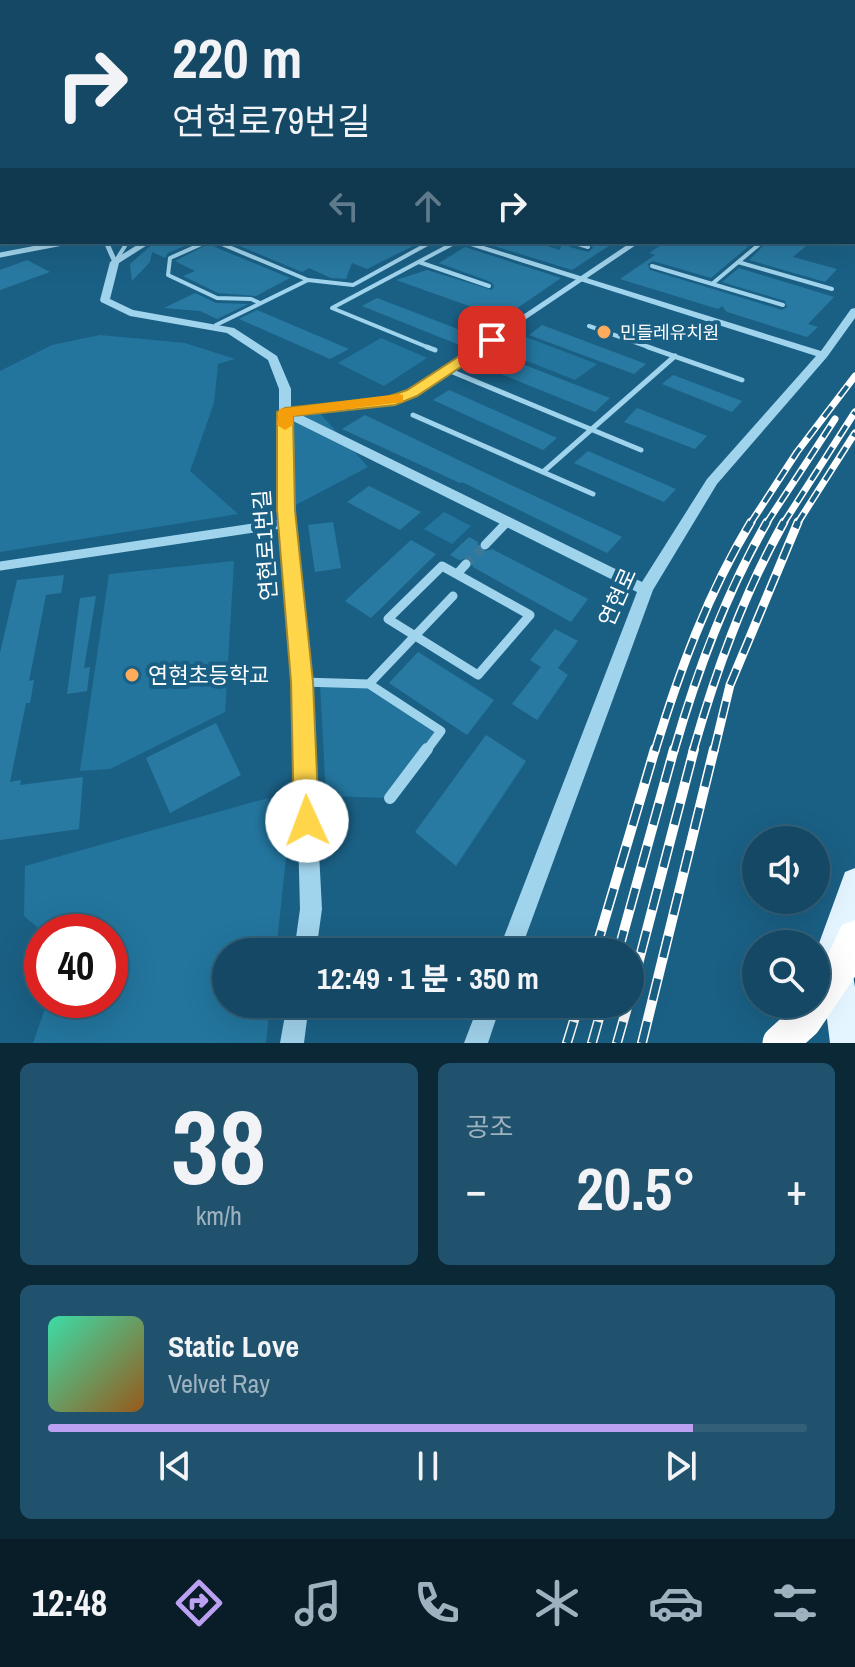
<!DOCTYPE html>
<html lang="ko">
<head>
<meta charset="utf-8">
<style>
	:root { --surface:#144864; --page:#21526d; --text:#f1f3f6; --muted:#9db2bf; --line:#336078; --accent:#bca0f2 }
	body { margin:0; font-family:"Archivo Narrow","Noto Sans KR",sans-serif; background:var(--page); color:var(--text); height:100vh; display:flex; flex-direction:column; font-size:30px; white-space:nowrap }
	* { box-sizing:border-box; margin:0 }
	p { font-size:26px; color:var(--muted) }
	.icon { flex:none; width:44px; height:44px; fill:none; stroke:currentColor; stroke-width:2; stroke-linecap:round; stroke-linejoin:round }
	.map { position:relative; height:1043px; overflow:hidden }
	.sheet { display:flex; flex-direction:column; gap:20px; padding:20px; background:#0b2837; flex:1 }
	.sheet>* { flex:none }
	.guide { position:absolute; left:0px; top:0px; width:856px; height:244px; box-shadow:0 8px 32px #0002,0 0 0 2px var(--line); background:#144864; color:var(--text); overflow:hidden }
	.tools { position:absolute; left:742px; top:826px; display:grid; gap:16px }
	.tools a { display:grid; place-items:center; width:88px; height:88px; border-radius:50%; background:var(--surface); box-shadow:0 8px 32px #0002,0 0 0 2px var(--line); font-size:40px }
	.speed { position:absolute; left:24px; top:914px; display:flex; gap:16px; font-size:40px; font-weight:700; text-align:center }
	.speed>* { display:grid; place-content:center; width:104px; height:104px; border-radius:50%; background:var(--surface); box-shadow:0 8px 32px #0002,0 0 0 2px var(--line); line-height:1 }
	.speed .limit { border:12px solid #d22; background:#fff; color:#111 }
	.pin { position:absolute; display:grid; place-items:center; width:68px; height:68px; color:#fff; margin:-34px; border-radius:16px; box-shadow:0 4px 12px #0006 }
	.me { position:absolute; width:88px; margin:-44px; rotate:358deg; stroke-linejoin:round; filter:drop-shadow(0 0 6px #0008) }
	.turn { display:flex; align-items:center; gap:28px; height:168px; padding:0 40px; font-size:36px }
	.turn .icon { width:104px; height:104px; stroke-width:2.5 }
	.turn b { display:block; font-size:56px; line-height:68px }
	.lanes { display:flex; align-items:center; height:76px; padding:0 40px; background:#0003; justify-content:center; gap:40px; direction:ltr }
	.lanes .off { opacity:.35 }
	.big { font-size:60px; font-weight:800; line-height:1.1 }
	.sheet .widget { flex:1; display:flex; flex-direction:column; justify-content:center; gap:12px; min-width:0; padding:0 28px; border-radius:12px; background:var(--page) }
	.sheet .dial { align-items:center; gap:0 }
	.dial b { font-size:104px; line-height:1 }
	.song { display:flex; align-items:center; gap:24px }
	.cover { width:96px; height:96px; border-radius:12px; background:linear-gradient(135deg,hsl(160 70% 55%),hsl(30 70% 35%)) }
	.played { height:8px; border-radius:4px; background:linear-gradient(90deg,var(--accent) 85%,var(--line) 85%) }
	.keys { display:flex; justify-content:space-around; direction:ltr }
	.heat { display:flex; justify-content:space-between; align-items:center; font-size:44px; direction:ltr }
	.sheet .tiles { flex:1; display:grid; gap:20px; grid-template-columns:1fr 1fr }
	.widget:last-child { grid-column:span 2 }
	.trip { position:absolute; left:212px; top:938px; width:432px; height:80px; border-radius:40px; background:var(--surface); box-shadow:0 8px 32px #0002,0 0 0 2px var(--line); font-weight:800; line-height:80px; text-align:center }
	.menu { display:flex; height:128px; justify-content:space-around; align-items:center; background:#081d28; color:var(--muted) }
	.menu .icon { width:56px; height:56px }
	.menu .on { color:var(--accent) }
	.menu b { font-size:36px; color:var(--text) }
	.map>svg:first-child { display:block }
	.green { fill:#23759e }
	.building { fill:#297aa3 }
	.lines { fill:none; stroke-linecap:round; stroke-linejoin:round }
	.minor-tunnel { stroke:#3c7897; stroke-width:9; stroke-dasharray:9 5; stroke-linecap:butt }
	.service-far1 { stroke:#a0d3ec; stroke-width:4 }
	.service { stroke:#a0d3ec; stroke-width:5 }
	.minor-far3 { stroke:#a0d3ec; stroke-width:5 }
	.minor-far2 { stroke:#a0d3ec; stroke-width:7 }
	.minor-far1 { stroke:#a0d3ec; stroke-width:9 }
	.minor { stroke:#a0d3ec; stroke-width:12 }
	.tertiary { fill:#a0d3ec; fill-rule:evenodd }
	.primary { fill:#e5f5ff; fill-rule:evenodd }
	.motorway { fill:#fff; fill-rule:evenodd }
	.rail-far2-casing { stroke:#fff; stroke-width:7 }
	.rail-far1-casing { stroke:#fff; stroke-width:9 }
	.rail-casing { stroke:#fff; stroke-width:10 }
	.rail-far2 { stroke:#1a6085; stroke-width:4; stroke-dasharray:13; stroke-linecap:butt }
	.rail-far1 { stroke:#1a6085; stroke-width:6; stroke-dasharray:17; stroke-linecap:butt }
	.rail { stroke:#1a6085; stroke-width:7; stroke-dasharray:22; stroke-linecap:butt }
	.motorway-bridge { stroke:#fff; stroke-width:35 }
	.route { fill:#ffd54a; stroke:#a68a30; stroke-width:2 }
	.slow { fill:#f59e0b }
	.poi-dot { fill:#feab5c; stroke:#1a6085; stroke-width:3 }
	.labels { text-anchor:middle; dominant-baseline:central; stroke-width:8; stroke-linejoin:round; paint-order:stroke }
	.far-poi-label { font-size:18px; fill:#fff; stroke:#1a6085; text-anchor:start }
	.street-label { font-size:22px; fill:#fff; stroke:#1a6085 }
	.poi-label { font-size:22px; fill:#fff; stroke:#1a6085; text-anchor:start }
</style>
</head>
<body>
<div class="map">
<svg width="855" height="1043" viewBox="0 0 855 1043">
	<rect width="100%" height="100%" fill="#1a6085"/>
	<path class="green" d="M100,335L185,343L235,359L218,364L214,403L190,471L238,514L0,552V371L52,345Z
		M523,336L597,364L575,380L499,350Z
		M381,338L427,358L384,386L338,363Z
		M316,409L368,467L286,510L285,412Z
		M444,512L471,526L452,544L424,529Z
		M234,561L225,712L110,769L80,771L109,574Z
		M320,683L369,684L441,731L390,798L326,796Z
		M268,798L286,857L276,952H226V1004H270L266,1043H33L48,1000H110V932H43L24,916L25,866Z"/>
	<path class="building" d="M155,242H194L168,253L165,258L152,252L150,262L132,281L130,264Z
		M212,242L215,247L290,278L256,296L218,293L183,276L195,271L175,261Z
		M230,242H421L367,269L352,263L346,279L331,278L309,268L302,272Z
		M481,242H534L560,250L562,242H567L570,247L588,252L593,248L589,242H615L572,270Z
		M666,242H737L750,245L711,278L653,261L648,264L650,270L782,310L787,307L785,301L722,282L739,268L834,297L808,324L818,327L807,337L727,312L722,306L718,309L620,279L655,255L649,253Z
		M767,242H811L793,257L837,269L825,282L749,260Z
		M465,247L561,278L503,318L396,280L427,270L492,290L494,286L491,282L439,263Z
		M27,260L50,272L0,290V270Z
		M195,293L216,303L248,304L217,319L200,311L164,308Z
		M377,298L476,336L462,346L362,306Z
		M257,310L349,349L330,359L239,319Z
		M542,325L646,364L634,374L529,335Z
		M499,355L610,398L595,412L483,367Z
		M673,375L742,401L732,412L662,384Z
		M449,390L557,438L543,450L433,400Z
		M637,408L707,436L695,449L624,422Z
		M365,415L477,469L622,537L607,553L462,482L460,483L342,429Z
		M588,451L676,489L664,502L574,463Z
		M369,486L421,512L400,530L347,502Z
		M333,522L341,568L315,572L308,525Z
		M469,537L478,542V548L482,552L492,549L588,599L571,622L473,567L470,558L459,560L450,555Z
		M411,540L436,554L371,618L345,601Z
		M64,575L61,593L46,595L29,681L34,680L30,703H26L10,782L21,780L20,785L83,777L79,829L0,840V653L17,580Z
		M96,596L84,668L90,667L87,691L67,694L80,598Z
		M555,629L578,641L558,668L568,675L537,720L512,704L541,667L530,660Z
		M418,652L494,700L467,735L389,683Z
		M216,723L241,775L170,813L146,758Z
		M486,735L526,761L456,866L415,832Z"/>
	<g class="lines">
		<path class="minor-tunnel" d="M466,564L485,545"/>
		<path class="service-far1" d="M206,242L170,258L168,275L217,298L251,299L260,303
			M217,242L308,280
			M572,242L588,247
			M115,262L125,246L124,242
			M419,262L489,286
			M738,262L832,289
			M652,266L783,305
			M712,284L762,242
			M216,325L308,280L353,285L431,242
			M589,326L654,349
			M432,349L332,308L456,242"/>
		<path class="service" d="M427,347L435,350
			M648,347L742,380
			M448,370L641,450
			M413,415L593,494
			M543,472L675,356"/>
		<path class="minor-far3" d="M103,242L107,244L115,262
			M0,255L68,242
			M477,349L636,242"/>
		<path class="minor-far2" d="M285,412L390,402L412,393L480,347
			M279,524L287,523
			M505,524L508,521"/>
		<path class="minor-far1" d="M485,545L507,522
			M0,566L287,523
			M442,566L530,615L478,675L388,619Z
			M457,574L466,564
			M302,682L369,684L453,596
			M369,684L441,731L426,751"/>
		<path class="minor" d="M390,798L427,749"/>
		<path class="tertiary" d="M142,242H152L119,263L110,299L133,310L234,328L277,356L291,389V410L642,582L707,479L816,356L458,242H471L821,351L851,309L855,308V318L827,357L717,484L653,590L520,952H498L637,592L291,420L293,510L310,682L322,909L316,952H294L300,909L294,682L279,510V389L268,360L227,333L130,316L101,302L100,300L110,262Z
			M287,1004H309L304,1043H280Z
			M479,1004H501L488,1043H464Z"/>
		<path class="primary" d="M855,868V926L848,946L855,987V1043H830L818,946L845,872Z"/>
		<path class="motorway" d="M0,123H2V131H0Z
			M855,920V977L843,982L830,976L824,963L842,925Z"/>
		<g class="rail-far2-casing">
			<path id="rail-far2" d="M750,524L797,452L855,376
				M766,524L835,419
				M783,524L855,412
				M797,524L855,433"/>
		</g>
		<g class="rail-far1-casing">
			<path id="rail-far1" d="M655,751C679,672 708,593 751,522
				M674,751C697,671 725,595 767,522
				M693,751C716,671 743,595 784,522
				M714,751L730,685L798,522"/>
		</g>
		<g class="rail-casing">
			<path id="rail" d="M595,952L655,749
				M618,952L674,749
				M630,995L694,749
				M567,1043L579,1004
				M592,1043L603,1004
				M617,1043L628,1004
				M642,1043L714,749"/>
		</g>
		<use href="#rail-far2" class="rail-far2"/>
		<use href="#rail-far1" class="rail-far1"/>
		<use href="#rail" class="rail"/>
		<path class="motorway-bridge" d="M780,1043L804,1021L843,963"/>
	</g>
	<linearGradient id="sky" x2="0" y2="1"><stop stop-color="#0e3549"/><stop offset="0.42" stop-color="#386f94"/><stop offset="1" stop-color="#386f94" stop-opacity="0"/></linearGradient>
	<rect width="855" height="253" fill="url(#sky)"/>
	<path class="route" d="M492,335L497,337V343L417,396L395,405L293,416L295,510L313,682L319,821L316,829L307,832L298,829L294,821L291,682L277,510V412L285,408L387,397L407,390Z"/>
	<path class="slow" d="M398,394L403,395V402L293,416V425L285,430L277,425L279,409Z"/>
	<g class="poi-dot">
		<circle cx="604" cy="332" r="8"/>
		<circle cx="132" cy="675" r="8"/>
	</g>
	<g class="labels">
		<g class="far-poi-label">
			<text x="620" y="332">민들레유치원</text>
		</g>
		<g class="street-label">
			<text transform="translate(265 545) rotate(-94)">연현로1번길</text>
			<text transform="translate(617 597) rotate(-66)">연현로</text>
		</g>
		<g class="poi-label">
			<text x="148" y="675">연현초등학교</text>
		</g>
	</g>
</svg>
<div class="tools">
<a><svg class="icon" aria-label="sound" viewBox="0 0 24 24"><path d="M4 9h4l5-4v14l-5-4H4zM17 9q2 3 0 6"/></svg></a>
<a><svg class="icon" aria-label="search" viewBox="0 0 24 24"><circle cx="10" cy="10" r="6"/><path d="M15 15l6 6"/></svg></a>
</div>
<div class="speed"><div class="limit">40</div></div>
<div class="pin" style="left:492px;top:340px;background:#d93025"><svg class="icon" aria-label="arrive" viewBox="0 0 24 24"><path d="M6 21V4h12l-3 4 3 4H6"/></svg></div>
<svg class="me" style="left:307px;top:821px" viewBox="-20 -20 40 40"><circle r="19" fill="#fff"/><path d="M0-13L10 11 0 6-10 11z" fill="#ffd54a"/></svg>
<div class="trip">12:49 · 1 분 · 350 m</div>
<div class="guide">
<div class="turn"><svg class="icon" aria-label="right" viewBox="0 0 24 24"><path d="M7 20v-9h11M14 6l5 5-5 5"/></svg><div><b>220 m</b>연현로79번길</div></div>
<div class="lanes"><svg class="icon off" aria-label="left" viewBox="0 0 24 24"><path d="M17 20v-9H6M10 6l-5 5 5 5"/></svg><svg class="icon off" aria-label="ahead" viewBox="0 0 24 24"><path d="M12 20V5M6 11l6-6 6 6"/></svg><svg class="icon" aria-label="right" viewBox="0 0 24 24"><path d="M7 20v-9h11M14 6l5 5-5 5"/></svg></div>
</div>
</div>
<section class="sheet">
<div class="tiles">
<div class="widget dial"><b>38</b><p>km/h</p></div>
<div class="widget"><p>공조</p>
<div class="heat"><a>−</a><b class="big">20.5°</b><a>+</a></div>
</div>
<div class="widget">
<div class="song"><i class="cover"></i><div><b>Static Love</b><p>Velvet Ray</p></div></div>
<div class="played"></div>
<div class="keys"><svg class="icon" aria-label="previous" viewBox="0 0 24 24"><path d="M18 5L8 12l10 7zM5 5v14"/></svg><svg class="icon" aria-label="pause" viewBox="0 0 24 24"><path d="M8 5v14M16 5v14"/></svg><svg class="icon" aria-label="next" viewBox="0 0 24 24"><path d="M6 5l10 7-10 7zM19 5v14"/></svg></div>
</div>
</div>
</section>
<nav class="menu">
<b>12:48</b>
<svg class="icon on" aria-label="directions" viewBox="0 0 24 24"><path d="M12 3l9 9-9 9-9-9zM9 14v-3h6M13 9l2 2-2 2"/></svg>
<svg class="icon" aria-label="music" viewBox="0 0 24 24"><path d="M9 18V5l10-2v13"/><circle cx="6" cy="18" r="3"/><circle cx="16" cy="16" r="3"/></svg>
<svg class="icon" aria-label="phone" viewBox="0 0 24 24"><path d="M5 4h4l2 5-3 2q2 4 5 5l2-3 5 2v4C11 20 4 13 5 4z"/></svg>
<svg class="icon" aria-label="climate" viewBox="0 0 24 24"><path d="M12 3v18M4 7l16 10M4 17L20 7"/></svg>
<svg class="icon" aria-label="car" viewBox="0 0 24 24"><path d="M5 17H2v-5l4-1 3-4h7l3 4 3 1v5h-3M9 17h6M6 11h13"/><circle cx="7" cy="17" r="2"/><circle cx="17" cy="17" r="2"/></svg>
<svg class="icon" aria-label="filters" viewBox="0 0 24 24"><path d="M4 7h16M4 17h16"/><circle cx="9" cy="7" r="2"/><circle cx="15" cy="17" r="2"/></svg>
</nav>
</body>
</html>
